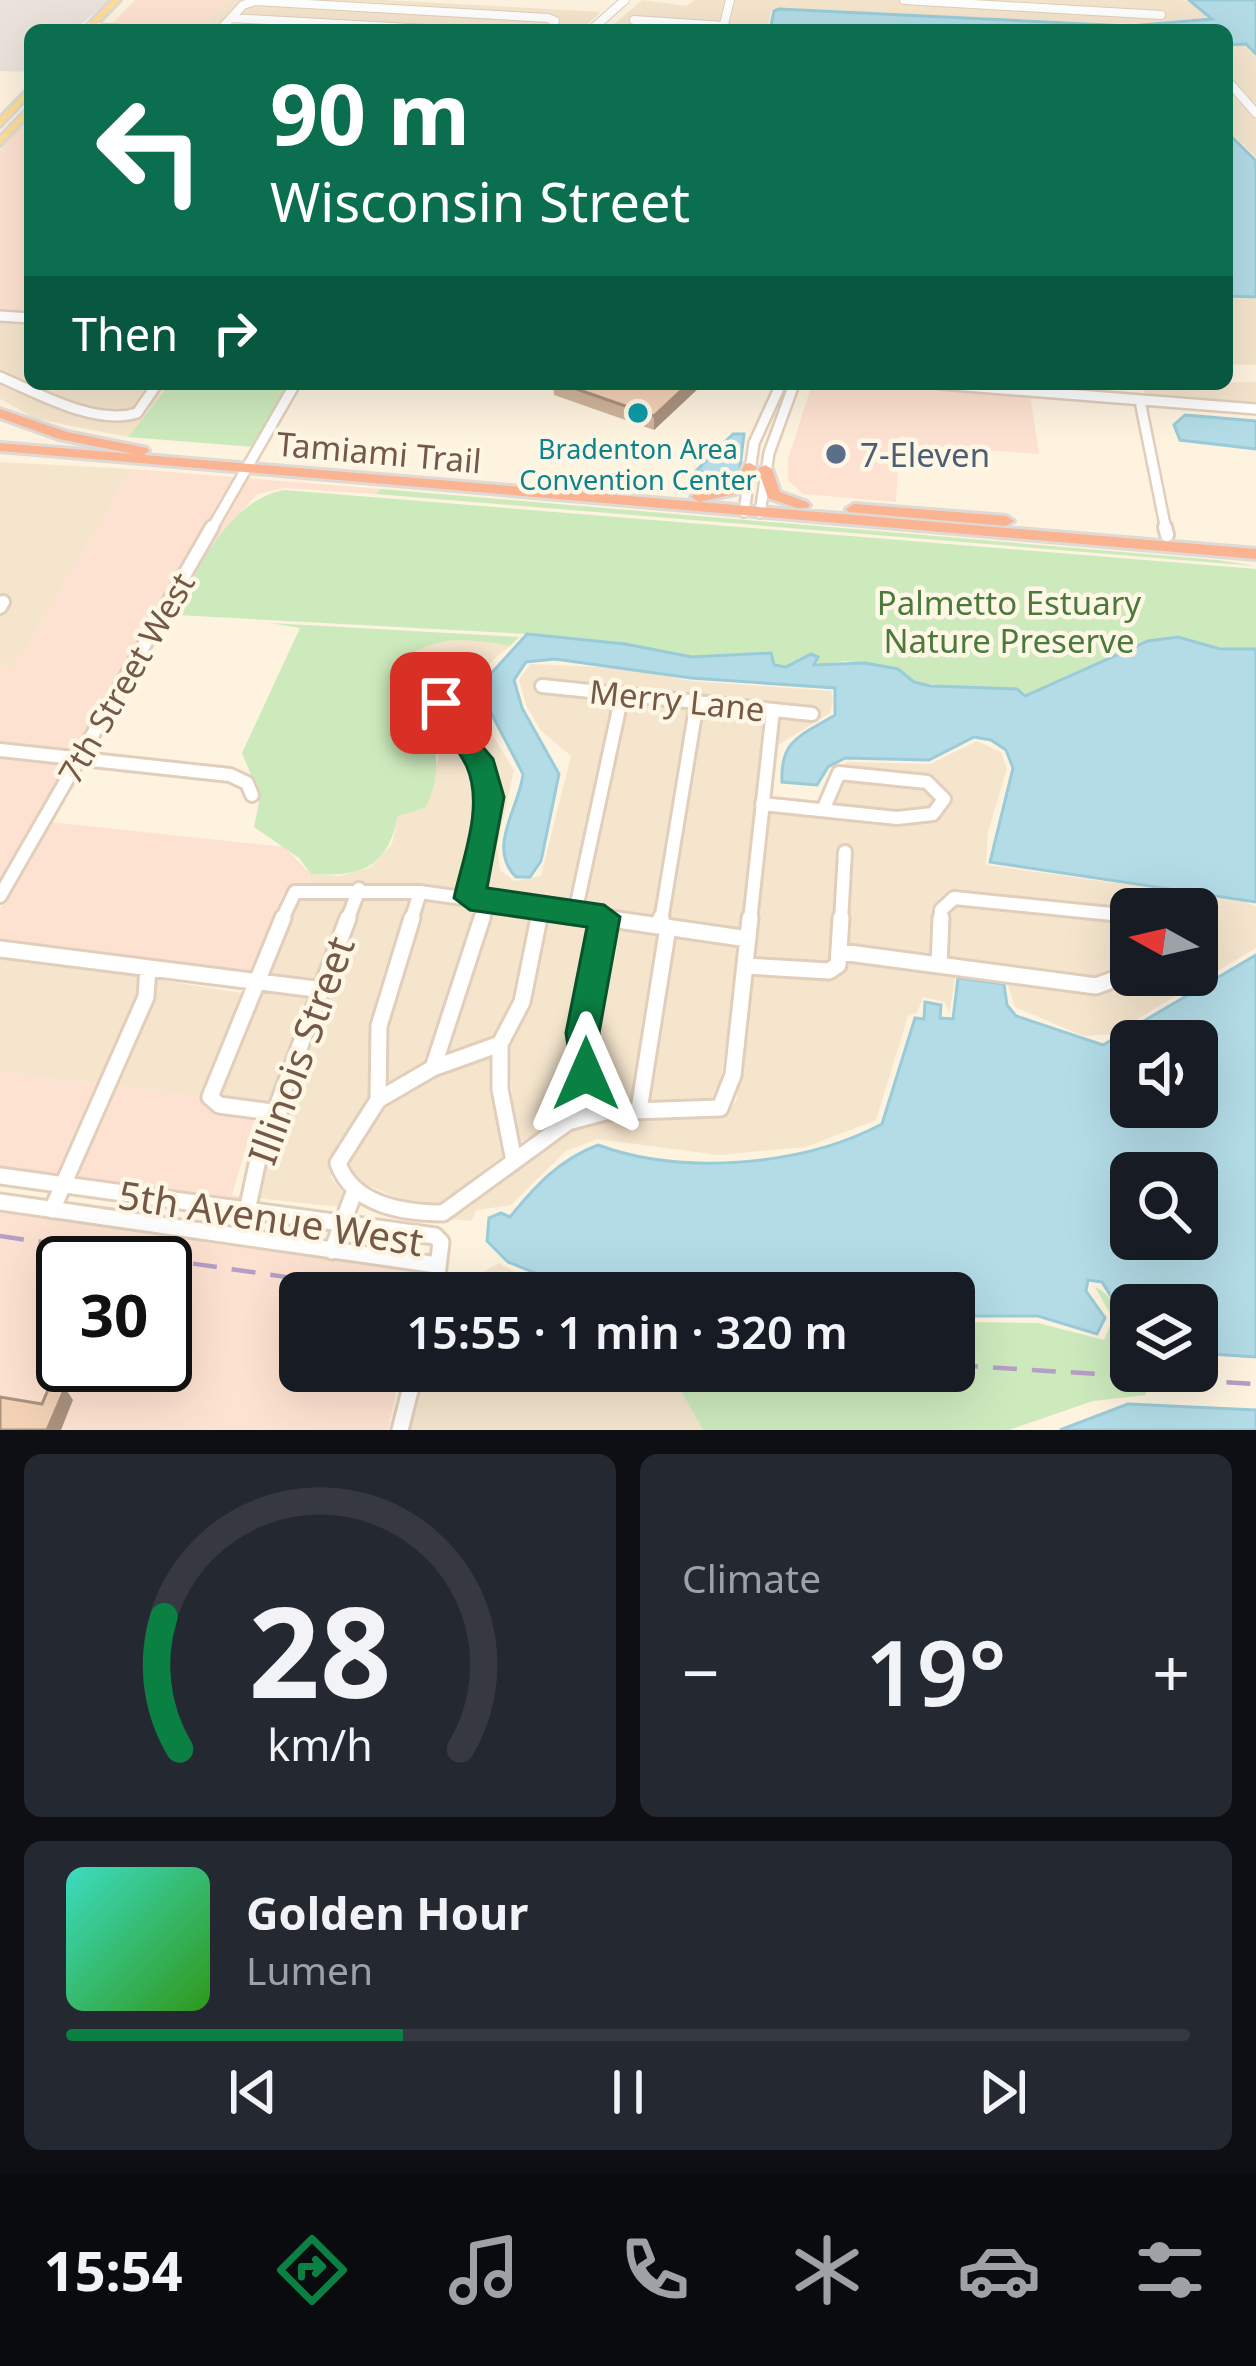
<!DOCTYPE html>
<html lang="en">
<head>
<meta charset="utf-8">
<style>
	:root { --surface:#171b24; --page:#242831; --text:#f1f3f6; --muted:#9ea1a6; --line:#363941; --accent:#0b8043 }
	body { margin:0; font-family:"Noto Sans",sans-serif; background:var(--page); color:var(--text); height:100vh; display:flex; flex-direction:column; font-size:45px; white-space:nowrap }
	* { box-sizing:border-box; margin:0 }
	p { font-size:39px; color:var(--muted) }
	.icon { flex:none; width:66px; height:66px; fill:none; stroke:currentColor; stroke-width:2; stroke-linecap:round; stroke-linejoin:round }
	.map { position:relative; height:1430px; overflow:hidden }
	.drawer { display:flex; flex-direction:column; gap:24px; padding:24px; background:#0d0f14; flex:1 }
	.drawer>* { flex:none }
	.banner { position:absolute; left:24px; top:24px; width:1209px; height:366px; border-radius:18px; box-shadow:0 12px 48px #0002; background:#0b6e4f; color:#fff; overflow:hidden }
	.needle { width:78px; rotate:278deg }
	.fabs { position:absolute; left:1110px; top:888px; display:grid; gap:24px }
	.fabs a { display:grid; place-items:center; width:108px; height:108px; border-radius:18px; background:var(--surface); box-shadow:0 12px 48px #0002; font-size:60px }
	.speed { position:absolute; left:36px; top:1236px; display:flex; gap:24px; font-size:60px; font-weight:700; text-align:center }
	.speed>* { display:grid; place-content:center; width:156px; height:156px; border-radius:50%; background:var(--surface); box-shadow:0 12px 48px #0002; line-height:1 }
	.speed .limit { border:6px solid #111; border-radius:18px; background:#fff; color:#111 }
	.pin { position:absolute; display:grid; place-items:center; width:102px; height:102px; color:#fff; margin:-51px; border-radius:24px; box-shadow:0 6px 18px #0006 }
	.me { position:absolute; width:132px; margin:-66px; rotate:0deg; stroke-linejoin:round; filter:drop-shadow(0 0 9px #0008) }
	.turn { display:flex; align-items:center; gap:42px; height:252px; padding:0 48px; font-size:54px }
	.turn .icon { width:156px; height:156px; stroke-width:2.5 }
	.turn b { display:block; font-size:84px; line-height:102px }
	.then { display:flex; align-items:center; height:114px; padding:0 48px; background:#0003; gap:24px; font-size:45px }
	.big { font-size:90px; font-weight:600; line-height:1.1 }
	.drawer .widget { flex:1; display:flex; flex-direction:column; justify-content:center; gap:18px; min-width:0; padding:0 42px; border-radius:18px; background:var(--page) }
	.drawer .dial { align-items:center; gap:0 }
	.dial svg { height:312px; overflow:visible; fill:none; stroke:var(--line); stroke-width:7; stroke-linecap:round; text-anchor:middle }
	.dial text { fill:var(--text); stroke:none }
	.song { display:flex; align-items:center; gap:36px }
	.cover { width:144px; height:144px; border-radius:18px; background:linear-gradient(135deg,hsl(170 70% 55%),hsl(110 70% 35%)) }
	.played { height:12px; border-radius:6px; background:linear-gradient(90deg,var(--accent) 30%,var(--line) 30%) }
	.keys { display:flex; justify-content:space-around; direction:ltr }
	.heat { display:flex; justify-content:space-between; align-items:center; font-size:66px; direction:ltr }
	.drawer .tiles { flex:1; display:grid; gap:24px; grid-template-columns:1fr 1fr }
	.widget:last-child { grid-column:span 2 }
	.trip { position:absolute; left:279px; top:1272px; width:696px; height:120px; border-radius:18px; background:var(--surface); box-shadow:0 12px 48px #0002; font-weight:600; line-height:120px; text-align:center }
	.tabs { display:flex; height:192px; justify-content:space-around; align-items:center; background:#090b0e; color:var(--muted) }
	.tabs .icon { width:84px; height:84px }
	.tabs .selected { color:var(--accent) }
	.tabs b { font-size:54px; color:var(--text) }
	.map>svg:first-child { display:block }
	.residential { fill:#f5e5cd }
	.commercial { fill:#fee2d1; fill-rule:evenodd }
	.industrial { fill:#ebe3db }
	.green { fill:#cdeabd }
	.water { fill:#b3dce7; stroke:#99cbd9; stroke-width:3; fill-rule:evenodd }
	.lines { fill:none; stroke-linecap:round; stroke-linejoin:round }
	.minor-far3-casing { stroke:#e1cfbb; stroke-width:10 }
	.minor-far2-casing { stroke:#e1cfbb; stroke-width:14 }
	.minor-far1-casing { stroke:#e1cfbb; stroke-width:18 }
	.minor-casing { stroke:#e1cfbb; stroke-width:21 }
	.major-casing { stroke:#e0dad6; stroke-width:6 }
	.highway-casing { stroke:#e0dad6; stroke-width:6 }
	.minor-far3 { stroke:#fff; stroke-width:8 }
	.minor-far2 { stroke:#fff; stroke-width:9 }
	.minor-far1 { stroke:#fff; stroke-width:12 }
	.minor { stroke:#fff; stroke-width:15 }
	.major { fill:#ffde94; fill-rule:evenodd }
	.highway { fill:#fab492; fill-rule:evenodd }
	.rail { stroke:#b69ec6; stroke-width:4.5; stroke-dasharray:24 15; stroke-linecap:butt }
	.wall { fill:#d1b59c }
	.shaded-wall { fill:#aa937f }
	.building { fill:#f3d2b5; stroke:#aa937f; stroke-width:3 }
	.route { fill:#0b8043; stroke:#07532c; stroke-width:3 }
	.culture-dot { fill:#0f9aa8; stroke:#fff7e6; stroke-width:4.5 }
	.service-dot { fill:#5c6f8a; stroke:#fff7e6; stroke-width:4.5 }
	.labels { text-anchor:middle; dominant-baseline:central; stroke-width:9; stroke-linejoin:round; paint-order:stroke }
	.far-culture-label { font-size:27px; fill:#0d838f; stroke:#fff7e6 }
	.street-label { font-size:33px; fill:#745946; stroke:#fff7e6 }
	.service-label { font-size:33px; fill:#4e5e75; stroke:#fff7e6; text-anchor:start }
	.park-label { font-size:33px; fill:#4c7a3d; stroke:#fff7e6 }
	.near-street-label { font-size:39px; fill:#745946; stroke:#fff7e6 }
</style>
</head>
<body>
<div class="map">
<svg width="1256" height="1430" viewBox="0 0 1256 1430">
	<rect width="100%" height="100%" fill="#fdf3df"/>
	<path class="residential" d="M228,0H385L600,12L582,30H555L558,21L412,9L240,4L216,30H200Z
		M642,0L686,6L695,0H1181L1197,4L1210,18L1129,24L779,8L771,11L767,30H608Z
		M250,3L551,20L548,30H466L235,17Z
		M1244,45L1256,57V157L1227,129V46Z
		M1227,298L1256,299V365L1227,364Z
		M30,304V384H170L128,437L36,419L0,399V308Z
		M1256,382V402L1222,405L1145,398L1142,384Z
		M0,462L132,469L14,668L0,667V616L10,600L0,599Z
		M472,639L510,646L472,678L470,698L514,770L497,847L500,870L514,881L541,876L571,756L541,731L527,707L519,680L530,664L621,668L691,681L831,691L833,700L830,713L775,747L779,715L818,718L819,711L537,682L536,690L615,698L569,906L478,894L497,811L491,771L462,734L446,699L434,700L451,737L473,761L483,797L464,892L384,883H307L311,874L340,876L371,867L392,844L398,816L425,808L439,757L410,672L416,651L432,643Z
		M628,700L690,706L653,919L583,908Z
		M703,707L766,713L741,933L668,921Z
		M977,741L1001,752L1007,768L988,832L986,865L1244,901L1256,907V948L1112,1034L1083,1036L1015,1007L1006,980L1096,992L1141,975H1197V940L1202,933L1197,909L1131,911L960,892L940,898L934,907L932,959L848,948L852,849L839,847L831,962L754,961L769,810L897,823L932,820L946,812L950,800L937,781L832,770L848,762L930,764Z
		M839,778L926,787L936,804L906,814L831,807Z
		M364,894L411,896L371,1025L370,1097L330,1161L331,1178L344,1194L339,1207L257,1198L267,1156Z
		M301,895H350L318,984L263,976Z
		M426,898L480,905L426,1064L386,1088L387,1026Z
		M957,903L1131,921V965L1094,980L947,961L948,912Z
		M495,907L532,912L510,1014L500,1037L449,1055L478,944Z
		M546,914L596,921L575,1032L581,1111L517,1144L508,1048L525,1016Z
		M611,924L660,931L631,1103L597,1107L590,1033Z
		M674,933L740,944L718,1101L648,1103Z
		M0,955L139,976L138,997L99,1084L0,1072Z
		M847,958L956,973L949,1014L945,1002L923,997L917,1013L908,1016L876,1120L806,1147L719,1155L597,1139L566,1151L511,1205L477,1210L471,1221L449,1219L518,1162L575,1127L614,1118L726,1113L736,1101L741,1076L753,972L832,977L844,969Z
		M155,979L241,993L202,1097L115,1086Z
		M259,987L314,995L273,1106L219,1095Z
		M493,1053L492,1090L504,1155L436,1207L413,1205L352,1178L346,1164L383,1105L439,1072Z
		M499,1263L533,1282L567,1293H447Z
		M425,1371H670L703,1430H410Z"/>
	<path class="commercial" d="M135,0H228L200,30L109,27Z
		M27,120L30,304L8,310L0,308V150Z
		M812,384H926L1030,394L1039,454L912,445L911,437L900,436L896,502L803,494L788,480V459Z
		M132,469L235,477L76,754L0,745V667L14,668Z
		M246,478L381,489L375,494L285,488L257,494L199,560Z
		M0,754L71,762L0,884Z
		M50,822L284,847L311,874L307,883L283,894L249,974L0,943V909Z
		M0,1072L99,1084L57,1177L0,1169Z
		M115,1086L202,1097L214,1110L255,1117L232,1195L240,1196L239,1202L73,1179Z
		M0,1210L427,1272L426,1293H300V1371H401L388,1430H0ZM63,1263H165V1365H63Z"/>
	<path class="industrial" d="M0,0H109L75,30H30V72L0,71Z"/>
	<path class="green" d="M170,384H288L254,447L128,437Z
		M381,489L1217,560L1256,566L375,494Z
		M284,490L1256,569V648L1220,649L1178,637L1148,641L1025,696L914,682L898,669L845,661L820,665L810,654L786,667L774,665L770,653L692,657L625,644L527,634L177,615C194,568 232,499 284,490Z
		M270,623L519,637L510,646C477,640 447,635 416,651C401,708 460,742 425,808L398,816C387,868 362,877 311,874L299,858L254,827L260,797L242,753L300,628Z
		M1095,1287C1121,1299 1119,1326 1120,1350L1131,1355V1371H1142L1146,1395L1093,1401L1009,1430H703L670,1371H954V1316L962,1322L1038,1323L1104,1340L1113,1319Z"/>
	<path class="water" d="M1189,0H1256V54L1246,44L1227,45V30H770L774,11L779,9L1129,26L1212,19Z
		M1227,132L1256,161V297L1227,296Z
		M1185,415L1256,421V449L1180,440L1174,425Z
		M733,434H744L739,476L728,484L697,470Z
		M527,634L625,644L692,657L771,653L774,665L786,667L811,654L818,657L814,665L865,663L898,669L914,682L931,686L1017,689L1025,696L1148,641L1178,637L1220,649H1256V902L990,862L1013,768L1006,750L991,740L974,737L929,760L845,758L828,767L817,785L782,782C780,739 801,736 835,715V688L691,678L555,659L526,662L514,680L522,708L559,774L541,861L530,877H516C486,847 520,807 523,774L478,688Z
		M1256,955V1357L1197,1353V1305H1131V1348H1127L1129,1325L1102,1282L1088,1280L1086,1291L1105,1318L1097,1334L1038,1316H963L954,1306V1293C921,1293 893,1257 859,1285L812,1277L773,1293L570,1287L508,1262L487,1241L489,1218L501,1213L510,1217C536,1185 559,1160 598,1145C682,1176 803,1166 882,1124L915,1018L924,1019L925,1002L941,1005L940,1018L953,1019L958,978L1004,984L1007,1005L1016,1016L1103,1045ZM1131,1041H1197V1107H1131ZM1131,1173H1197V1239H1131Z
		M1128,1404L1256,1410V1430H1060Z"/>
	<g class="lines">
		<g class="minor-far3-casing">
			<path id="minor-far3" d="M904,0L1161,15
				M231,18L445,30
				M634,20L724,26
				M90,27L143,30
				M723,28L730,0
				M220,30L243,5L255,1L548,18L555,21L551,30
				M591,30L625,0
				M1227,80L1256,113"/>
		</g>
		<g class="minor-far2-casing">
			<path id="minor-far2" d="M0,316L30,318
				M0,377C38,393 95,426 137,413L157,384
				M940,384L1256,409
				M1140,401L1166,530
				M744,512L754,443L781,384
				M760,513L769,453L794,384
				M211,530L295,384"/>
		</g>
		<g class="minor-far1-casing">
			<path id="minor-far1" d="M1165,527L1167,535
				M0,607L3,602
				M542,686L812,714
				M441,703C450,725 466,739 478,759C504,801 484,855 470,898
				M0,750L230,775L247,783L252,795
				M762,804L897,818L933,814L944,799L927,782L839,773L823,810
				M0,896L212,527
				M575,913L622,695
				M281,921L295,892H420L625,921
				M347,921L359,889
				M411,921L420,892
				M481,921L490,901
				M538,921L541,908
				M661,921L697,702
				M750,921L773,710
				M841,921L845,852
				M941,921V910L954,898L1131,916"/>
		</g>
		<g class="minor-casing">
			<path id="minor" d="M412,918L379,1026L378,1100L338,1163C352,1205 404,1213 443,1213L568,1122L605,1112L720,1108L733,1075L750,918
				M604,918L748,939
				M660,926L661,918
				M0,949L323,990
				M841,952L1096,986L1131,973
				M939,965L941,918
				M747,966L829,971L838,965L841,918
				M433,1068L482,918
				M378,1100L433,1068L500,1044
				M639,1110L668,927
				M279,1113L219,1105L210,1097L283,918
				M589,1115L583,1033L605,918
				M513,1156L500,1089V1044L522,1002L539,918
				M0,1176L435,1236L441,1242L435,1293
				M0,1202L437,1265
				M52,1210L146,997L148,968
				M247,1211L259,1155L348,918
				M332,1251L355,1190
				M400,1430L415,1371"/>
		</g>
		<g class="major-casing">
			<path id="major" d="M112,0H120L91,30H83Z
				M30,87V95L0,126V118Z
				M30,106V114L0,145V137Z"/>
		</g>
		<g class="highway-casing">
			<path id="highway" d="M0,409L67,432L147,448L149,451L144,455L1256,549V559L0,451V443L134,454L59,439L0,418Z
				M750,463L757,467L744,492L699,502L691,497L694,494L733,486L745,464Z
				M765,465L772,469L780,492L807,502L810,505L807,508H797L768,498L758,469Z
				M854,504L1006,516L1014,521L1006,526L849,512L846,509Z"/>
		</g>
		<use href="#minor-far3" class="minor-far3"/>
		<use href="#minor-far2" class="minor-far2"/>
		<use href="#minor-far1" class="minor-far1"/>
		<use href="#minor" class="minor"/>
		<use href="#major" class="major"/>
		<use href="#highway" class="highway"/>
		<path class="rail" d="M0,1236L398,1293
			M954,1365L1256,1384"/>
	</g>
	<path class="wall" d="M553,384H703L654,430L554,395Z"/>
	<path class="shaded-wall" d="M688,384H703L654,430V416Z
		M65,1388L73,1400L61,1430H47Z"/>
	<path class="building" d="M562,384H688L654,416Z
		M50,1385L65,1388L47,1430H0V1397L42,1404Z"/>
	<path class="route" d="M441,694L451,696L468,730L493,759L504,797L487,888L604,905L620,917L599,1033L603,1074L598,1085L586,1089L574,1085L566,1033L587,927L470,910L454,898C463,857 484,807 467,767C459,749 438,726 427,703Z"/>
	<circle class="culture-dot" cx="638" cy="413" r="12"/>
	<circle class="service-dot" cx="836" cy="454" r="12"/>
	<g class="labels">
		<g class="far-culture-label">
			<text x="638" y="448">Bradenton Area<tspan x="638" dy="31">Convention Center</tspan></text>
		</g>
		<g class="street-label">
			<text transform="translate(379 452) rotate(5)">Tamiami Trail</text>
			<text transform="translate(126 678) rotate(-60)">7th Street West</text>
			<text transform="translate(677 700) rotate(6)">Merry Lane</text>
		</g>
		<g class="service-label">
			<text x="860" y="454">7-Eleven</text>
		</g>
		<g class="park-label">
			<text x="1009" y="602">Palmetto Estuary<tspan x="1009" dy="38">Nature Preserve</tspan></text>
		</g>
		<g class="near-street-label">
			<text transform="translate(300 1050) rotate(-70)">Illinois Street</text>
			<text transform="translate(271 1217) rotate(9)">5th Avenue West</text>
		</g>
	</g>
</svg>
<div class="fabs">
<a><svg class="needle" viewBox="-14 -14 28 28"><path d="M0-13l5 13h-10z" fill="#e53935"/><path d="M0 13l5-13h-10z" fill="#9ea1a6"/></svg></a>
<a><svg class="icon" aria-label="sound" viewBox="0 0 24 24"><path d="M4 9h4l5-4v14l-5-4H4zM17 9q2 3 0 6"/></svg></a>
<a><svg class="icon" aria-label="search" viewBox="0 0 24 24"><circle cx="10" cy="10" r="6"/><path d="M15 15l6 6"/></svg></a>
<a><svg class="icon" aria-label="layers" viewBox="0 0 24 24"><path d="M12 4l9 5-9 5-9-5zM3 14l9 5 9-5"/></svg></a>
</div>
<div class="speed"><div class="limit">30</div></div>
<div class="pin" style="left:441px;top:703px;background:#d93025"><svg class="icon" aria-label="arrive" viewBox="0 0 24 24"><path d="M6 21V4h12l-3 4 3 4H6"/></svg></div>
<svg class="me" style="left:586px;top:1074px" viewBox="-20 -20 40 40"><path d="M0-17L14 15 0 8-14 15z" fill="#0b8043" stroke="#fff" stroke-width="4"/></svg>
<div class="trip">15:55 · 1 min · 320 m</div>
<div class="banner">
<div class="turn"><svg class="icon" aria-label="left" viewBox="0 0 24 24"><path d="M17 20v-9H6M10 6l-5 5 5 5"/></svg><div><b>90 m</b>Wisconsin Street</div></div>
<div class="then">Then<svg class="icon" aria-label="right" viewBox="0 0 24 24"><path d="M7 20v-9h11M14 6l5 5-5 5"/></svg></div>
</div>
</div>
<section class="drawer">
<div class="tiles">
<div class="widget dial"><svg viewBox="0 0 100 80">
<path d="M14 69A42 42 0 1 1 86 69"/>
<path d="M14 69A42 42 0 0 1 10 35" stroke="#0b8043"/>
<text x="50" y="56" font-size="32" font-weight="700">28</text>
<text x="50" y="72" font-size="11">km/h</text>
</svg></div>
<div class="widget"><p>Climate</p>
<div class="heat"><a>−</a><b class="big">19°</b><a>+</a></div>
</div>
<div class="widget">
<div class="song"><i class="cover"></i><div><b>Golden Hour</b><p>Lumen</p></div></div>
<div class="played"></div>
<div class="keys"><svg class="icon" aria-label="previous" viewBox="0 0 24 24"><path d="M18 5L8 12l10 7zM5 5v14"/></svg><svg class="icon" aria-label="pause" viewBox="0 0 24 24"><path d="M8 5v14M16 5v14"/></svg><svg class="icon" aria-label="next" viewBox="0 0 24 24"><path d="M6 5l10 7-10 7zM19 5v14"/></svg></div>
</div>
</div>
</section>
<nav class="tabs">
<b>15:54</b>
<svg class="icon selected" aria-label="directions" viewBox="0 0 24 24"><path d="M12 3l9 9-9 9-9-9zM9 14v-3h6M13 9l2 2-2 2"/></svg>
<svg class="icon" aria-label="music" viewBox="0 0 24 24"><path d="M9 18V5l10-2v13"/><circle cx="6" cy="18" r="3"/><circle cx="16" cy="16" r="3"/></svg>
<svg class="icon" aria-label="phone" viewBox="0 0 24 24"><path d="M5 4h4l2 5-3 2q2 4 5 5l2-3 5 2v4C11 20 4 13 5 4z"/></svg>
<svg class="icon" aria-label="climate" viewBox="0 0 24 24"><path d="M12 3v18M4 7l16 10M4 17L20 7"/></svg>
<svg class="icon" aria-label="car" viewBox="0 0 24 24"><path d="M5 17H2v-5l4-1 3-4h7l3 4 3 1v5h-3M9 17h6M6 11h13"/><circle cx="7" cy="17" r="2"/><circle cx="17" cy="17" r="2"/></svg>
<svg class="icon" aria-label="filters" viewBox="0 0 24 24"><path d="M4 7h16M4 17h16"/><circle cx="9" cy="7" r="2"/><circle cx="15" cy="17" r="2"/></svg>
</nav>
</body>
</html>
